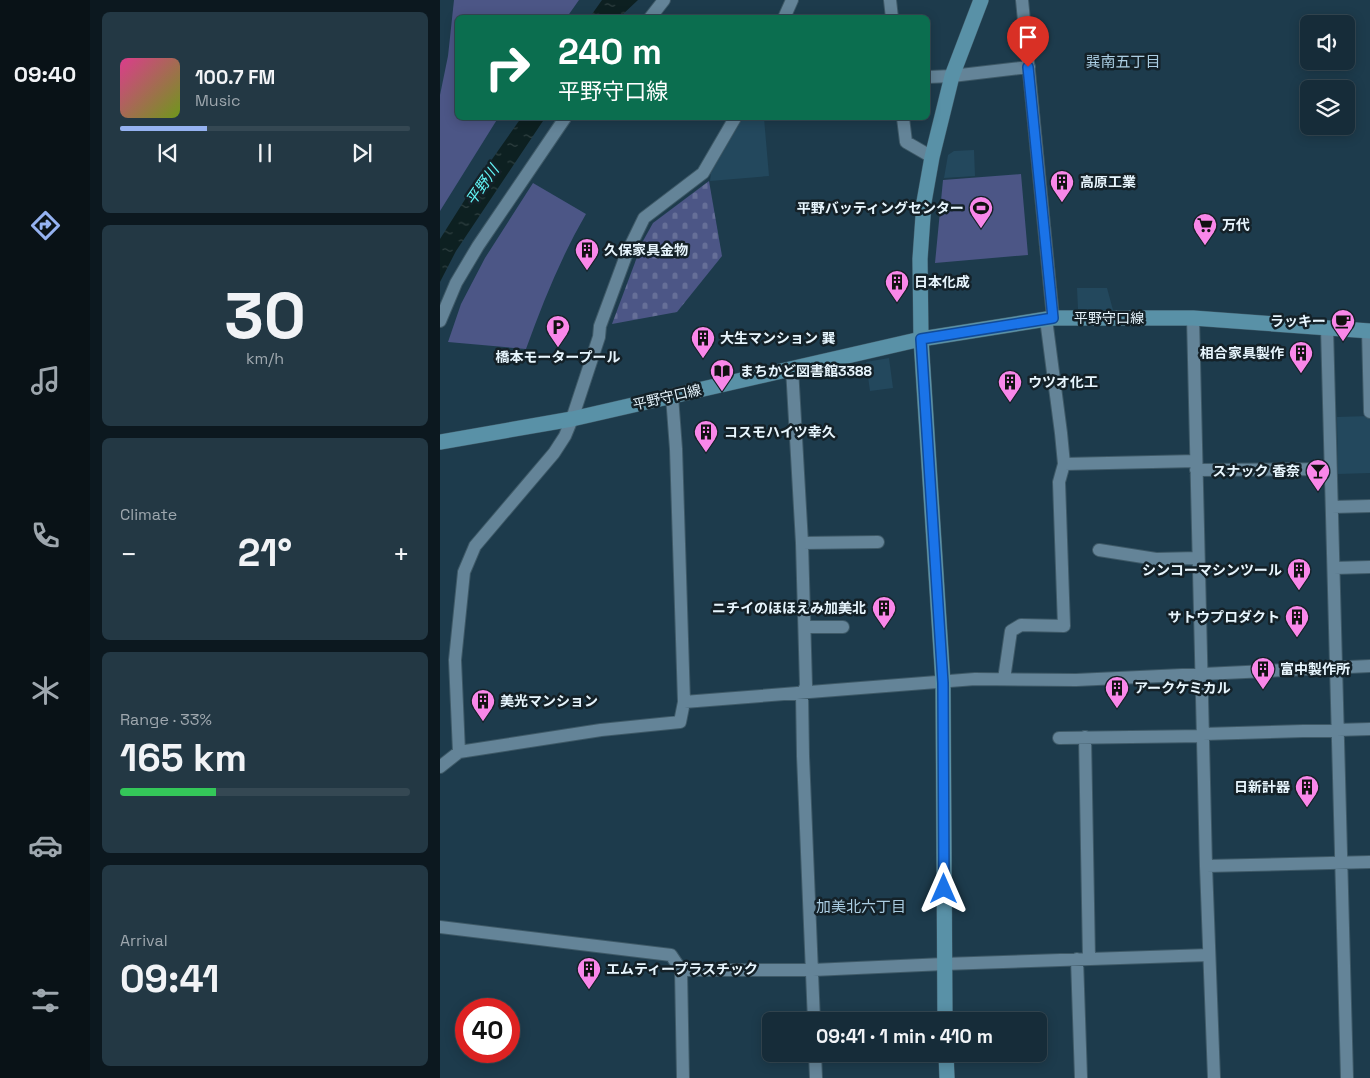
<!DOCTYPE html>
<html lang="en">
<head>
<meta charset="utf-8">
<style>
	:root { --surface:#162c39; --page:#233844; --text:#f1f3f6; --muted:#9ea7ae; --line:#354853; --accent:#95b2f1 }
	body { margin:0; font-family:"Space Grotesk","Noto Sans JP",sans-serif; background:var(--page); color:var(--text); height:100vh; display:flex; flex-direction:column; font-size:19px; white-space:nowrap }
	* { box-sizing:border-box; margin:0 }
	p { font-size:16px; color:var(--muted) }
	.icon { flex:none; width:28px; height:28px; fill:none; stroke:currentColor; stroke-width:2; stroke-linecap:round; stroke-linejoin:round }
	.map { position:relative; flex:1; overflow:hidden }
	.side { display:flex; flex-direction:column; gap:12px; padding:12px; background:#0c181f; width:350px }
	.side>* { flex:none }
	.banner { position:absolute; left:15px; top:15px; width:475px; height:105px; border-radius:8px; box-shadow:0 2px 12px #0003,0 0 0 1px var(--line); background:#0b6e4f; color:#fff; overflow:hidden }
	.buttons { position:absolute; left:860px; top:15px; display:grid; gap:10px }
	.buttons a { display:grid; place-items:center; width:55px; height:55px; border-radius:8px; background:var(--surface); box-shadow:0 2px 12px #0003,0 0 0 1px var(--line); font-size:25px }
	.speed { position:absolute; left:15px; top:998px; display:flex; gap:10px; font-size:25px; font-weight:700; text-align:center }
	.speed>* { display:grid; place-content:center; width:65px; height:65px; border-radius:50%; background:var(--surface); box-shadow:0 2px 12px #0003,0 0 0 1px var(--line); line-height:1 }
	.speed .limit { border:8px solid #d22; background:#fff; color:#111 }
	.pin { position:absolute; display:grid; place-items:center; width:42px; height:42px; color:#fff; margin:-51px -21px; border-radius:50% 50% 50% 0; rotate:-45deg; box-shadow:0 0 5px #0007 }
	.pin .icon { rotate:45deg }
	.me { position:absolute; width:55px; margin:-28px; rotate:0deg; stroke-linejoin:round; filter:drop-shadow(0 0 4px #0008) }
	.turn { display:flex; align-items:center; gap:18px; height:105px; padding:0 20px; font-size:22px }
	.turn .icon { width:65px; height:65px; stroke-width:2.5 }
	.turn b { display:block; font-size:35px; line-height:42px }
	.big { font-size:38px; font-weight:800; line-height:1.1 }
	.side .widget { flex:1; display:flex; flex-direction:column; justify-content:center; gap:8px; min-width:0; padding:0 18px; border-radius:8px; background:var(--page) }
	.side .dial { align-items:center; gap:0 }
	.dial b { font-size:65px; line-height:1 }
	.song { display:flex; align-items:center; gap:15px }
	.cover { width:60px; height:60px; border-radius:8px; background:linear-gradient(135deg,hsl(330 70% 55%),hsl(80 70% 35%)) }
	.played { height:5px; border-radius:2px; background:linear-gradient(90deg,var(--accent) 30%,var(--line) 30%) }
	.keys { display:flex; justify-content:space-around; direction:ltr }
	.heat { display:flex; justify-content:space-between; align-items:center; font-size:28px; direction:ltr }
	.charge { height:8px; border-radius:4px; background:linear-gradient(90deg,#34c759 33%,var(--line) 0) }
	.trip { position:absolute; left:322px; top:1012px; width:285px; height:50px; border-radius:8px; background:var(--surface); box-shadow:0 2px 12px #0003,0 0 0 1px var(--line); font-weight:800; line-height:50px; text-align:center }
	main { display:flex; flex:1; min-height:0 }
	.tab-bar { display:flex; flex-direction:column; width:90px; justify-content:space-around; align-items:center; background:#091217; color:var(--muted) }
	.tab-bar .icon { width:35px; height:35px }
	.tab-bar .active { color:var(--accent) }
	.tab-bar b { font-size:22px; color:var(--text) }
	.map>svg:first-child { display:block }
	.built { fill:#23485d }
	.cemetery { fill:url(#cemetery-stones) }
	.park { fill:#4c5686 }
	.water { fill:url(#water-ripples) }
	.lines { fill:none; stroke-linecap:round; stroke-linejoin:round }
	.street-casing { stroke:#3e5967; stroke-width:14 }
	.secondary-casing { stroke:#3e5967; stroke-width:16 }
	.street { stroke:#648498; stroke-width:12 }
	.secondary { stroke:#5991a7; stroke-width:15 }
	.route-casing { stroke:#114b97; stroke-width:12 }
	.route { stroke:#1a73e8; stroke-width:9 }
	.labels { text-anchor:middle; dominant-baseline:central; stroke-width:5; stroke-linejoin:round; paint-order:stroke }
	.poi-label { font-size:14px; font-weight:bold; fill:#e7f5fd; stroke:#142128; text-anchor:start }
	.street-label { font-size:14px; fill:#e7f5fd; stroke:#142128 }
	.neighbourhood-label { font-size:15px; fill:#abcde2; stroke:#142128 }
	.water-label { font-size:15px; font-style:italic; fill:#62f3f5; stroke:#142128 }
</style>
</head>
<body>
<main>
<nav class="tab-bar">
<b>09:40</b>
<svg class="icon active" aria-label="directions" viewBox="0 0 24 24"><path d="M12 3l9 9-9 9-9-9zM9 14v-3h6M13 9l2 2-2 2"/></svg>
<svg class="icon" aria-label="music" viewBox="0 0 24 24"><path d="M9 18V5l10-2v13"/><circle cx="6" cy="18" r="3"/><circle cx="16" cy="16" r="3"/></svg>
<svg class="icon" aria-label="phone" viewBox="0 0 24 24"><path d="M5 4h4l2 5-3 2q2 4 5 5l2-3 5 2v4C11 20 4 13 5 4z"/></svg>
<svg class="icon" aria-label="climate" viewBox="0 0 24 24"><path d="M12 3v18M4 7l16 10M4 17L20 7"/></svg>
<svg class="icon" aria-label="car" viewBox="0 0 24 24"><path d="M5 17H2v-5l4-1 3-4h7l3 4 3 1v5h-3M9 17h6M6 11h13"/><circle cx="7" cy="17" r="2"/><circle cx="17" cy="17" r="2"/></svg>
<svg class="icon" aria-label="filters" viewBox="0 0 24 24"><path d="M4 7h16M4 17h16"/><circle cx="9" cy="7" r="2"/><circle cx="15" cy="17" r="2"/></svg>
</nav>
<section class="side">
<div class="widget">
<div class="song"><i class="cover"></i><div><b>100.7 FM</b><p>Music</p></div></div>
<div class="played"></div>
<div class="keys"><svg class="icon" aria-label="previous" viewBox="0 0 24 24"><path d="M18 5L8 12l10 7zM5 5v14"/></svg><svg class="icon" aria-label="pause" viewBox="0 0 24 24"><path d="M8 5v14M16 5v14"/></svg><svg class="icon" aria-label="next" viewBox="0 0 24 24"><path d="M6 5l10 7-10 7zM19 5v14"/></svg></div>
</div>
<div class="widget dial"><b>30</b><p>km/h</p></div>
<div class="widget"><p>Climate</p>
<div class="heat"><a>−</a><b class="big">21°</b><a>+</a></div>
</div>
<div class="widget"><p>Range · 33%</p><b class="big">165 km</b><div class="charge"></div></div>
<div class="widget"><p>Arrival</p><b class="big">09:41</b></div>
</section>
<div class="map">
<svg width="930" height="1078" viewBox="0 0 930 1078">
	<defs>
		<pattern id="cemetery-stones" width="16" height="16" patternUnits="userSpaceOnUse" patternTransform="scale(1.25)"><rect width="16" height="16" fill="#4c5686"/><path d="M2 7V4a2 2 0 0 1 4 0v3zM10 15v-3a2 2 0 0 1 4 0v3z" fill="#666f98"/></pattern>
		<pattern id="water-ripples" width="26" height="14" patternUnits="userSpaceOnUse" patternTransform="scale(1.25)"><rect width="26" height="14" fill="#0d2021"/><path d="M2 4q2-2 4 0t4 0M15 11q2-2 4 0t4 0" fill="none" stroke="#304142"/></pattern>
	</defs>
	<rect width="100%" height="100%" fill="#1d3b4c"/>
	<path class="built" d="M303,118H324L329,176L270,181L271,173Z
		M534,150L535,176L504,178L508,155L514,151Z
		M637,288H667L673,310L638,309Z
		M449,358L453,388L430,391L426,362Z
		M930,416V473L898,474L897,417Z"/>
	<path class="cemetery" d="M269,181L282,256L237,312L172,324L203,241L213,223Z"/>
	<path class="park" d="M14,0H139L127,17L18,18V118H58L0,211V95L8,56Z
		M581,174L588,255L495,263L503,180Z
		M93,183L146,214C121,257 103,302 86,349L8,342L21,304L45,258Z"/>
	<path class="water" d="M162,0H198L180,17H150Z
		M81,118H105L16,251L0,282V239L36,182Z"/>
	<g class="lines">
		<g class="street-casing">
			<path id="street" d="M450,0L452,18
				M582,0L613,318
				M210,18L224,0
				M344,18L352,0
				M488,77L512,76L589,67
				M463,118L466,142L492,157
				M753,318L766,866L774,1078
				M0,321L16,283L38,246L125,118
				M887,328L907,1078
				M928,330L930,412
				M352,368L362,543L366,686L362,694L363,756L374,1021
				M624,464L756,461
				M756,470L890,469
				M892,507L930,506
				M362,543L438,542
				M659,550L716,559L758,558
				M894,568L930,567
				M365,627H403
				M564,679L571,631L581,625L624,626L619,482L624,464L621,433L606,319
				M244,702L535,679L636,680L930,666
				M763,734L930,729
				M645,737L649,959
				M619,738L763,736
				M19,752L15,660L24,572L35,546L114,453L125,436L132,419L159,337L160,326L187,253L204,218L263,173L295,118
				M0,767L19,752L161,730L240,722L244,702L236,449L232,396
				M766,866L930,862
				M0,927L231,955L241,970L243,1078
				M637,959L641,1078
				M241,970H373L504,964L769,955
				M375,1054L376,1078"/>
		</g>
		<g class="secondary-casing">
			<path id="secondary" d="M0,442L132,419L481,339L613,318H753L930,331
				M505,1021L503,683L481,339L480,259L484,202L492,157L512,76L541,0
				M506,1054L507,1078"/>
		</g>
		<use href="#street" class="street"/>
		<use href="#secondary" class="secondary"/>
	</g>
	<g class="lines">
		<g class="route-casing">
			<path id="route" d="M504,889L503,683L481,339L613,318L588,67"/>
		</g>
		<use href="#route" class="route"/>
	</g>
	<defs>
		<g id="building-pin" transform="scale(1.25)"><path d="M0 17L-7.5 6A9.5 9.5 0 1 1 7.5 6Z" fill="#f987e9" stroke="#142128"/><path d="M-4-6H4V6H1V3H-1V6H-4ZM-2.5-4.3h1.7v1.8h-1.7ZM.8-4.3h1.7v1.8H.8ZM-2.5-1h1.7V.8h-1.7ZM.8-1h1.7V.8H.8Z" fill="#111"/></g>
		<g id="stadium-pin" transform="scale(1.25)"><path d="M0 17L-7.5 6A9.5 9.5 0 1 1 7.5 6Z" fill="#f987e9" stroke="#142128"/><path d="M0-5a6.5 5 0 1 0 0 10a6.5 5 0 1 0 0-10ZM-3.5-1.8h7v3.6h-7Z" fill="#111"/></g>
		<g id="supermarket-pin" transform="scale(1.25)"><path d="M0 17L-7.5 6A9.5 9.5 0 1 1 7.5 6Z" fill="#f987e9" stroke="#142128"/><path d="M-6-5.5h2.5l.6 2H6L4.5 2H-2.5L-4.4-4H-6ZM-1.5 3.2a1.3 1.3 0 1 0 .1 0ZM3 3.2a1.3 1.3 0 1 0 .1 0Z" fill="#111"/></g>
		<g id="cafe-pin" transform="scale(1.25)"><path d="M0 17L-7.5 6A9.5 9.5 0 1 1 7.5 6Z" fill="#f987e9" stroke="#142128"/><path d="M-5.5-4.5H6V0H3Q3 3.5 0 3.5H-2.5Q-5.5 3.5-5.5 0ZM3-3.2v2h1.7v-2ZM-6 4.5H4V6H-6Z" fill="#111"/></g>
		<g id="parking-pin" transform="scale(1.25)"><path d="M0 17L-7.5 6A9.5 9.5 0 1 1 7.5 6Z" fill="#f987e9" stroke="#142128"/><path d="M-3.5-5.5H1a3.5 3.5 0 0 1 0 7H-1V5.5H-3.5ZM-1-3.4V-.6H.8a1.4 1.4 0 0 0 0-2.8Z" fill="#111"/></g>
		<g id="library-pin" transform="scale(1.25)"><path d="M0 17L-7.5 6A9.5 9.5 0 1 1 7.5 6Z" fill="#f987e9" stroke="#142128"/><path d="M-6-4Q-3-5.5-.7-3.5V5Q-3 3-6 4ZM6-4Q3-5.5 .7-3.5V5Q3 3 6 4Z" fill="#111"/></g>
		<g id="bar-pin" transform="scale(1.25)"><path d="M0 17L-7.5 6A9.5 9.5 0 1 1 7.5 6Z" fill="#f987e9" stroke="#142128"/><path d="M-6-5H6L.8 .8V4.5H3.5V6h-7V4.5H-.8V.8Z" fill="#111"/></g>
	</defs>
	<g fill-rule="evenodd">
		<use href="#building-pin" x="622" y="182"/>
		<use href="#stadium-pin" x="541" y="208"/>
		<use href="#supermarket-pin" x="765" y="225"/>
		<use href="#building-pin" x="147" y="250"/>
		<use href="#building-pin" x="457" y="282"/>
		<use href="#cafe-pin" x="903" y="321"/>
		<use href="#parking-pin" x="118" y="327"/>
		<use href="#building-pin" x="263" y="338"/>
		<use href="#building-pin" x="861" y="353"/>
		<use href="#library-pin" x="282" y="371"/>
		<use href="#building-pin" x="570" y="382"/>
		<use href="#building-pin" x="266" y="432"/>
		<use href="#bar-pin" x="878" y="471"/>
		<use href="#building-pin" x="859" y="570"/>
		<use href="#building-pin" x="444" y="608"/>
		<use href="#building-pin" x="857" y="617"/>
		<use href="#building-pin" x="823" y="669"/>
		<use href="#building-pin" x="677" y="688"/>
		<use href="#building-pin" x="43" y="701"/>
		<use href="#building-pin" x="867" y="787"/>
		<use href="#building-pin" x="149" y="969"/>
	</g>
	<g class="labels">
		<g class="poi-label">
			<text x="640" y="182">高原工業</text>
			<text x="524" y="208" text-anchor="end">平野バッティングセンター</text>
			<text x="782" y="225">万代</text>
			<text x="164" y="250">久保家具金物</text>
			<text x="474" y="282">日本化成</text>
			<text x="886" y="321" text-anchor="end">ラッキー</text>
			<text x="280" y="338">大生マンション 巽</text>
			<text x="844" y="353" text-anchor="end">相合家具製作</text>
			<text x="118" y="357" text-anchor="middle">橋本モータープール</text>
			<text x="300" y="371">まちかど図書館3388</text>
			<text x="588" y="382">ウツオ化工</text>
			<text x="284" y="432">コスモハイツ幸久</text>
			<text x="860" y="471" text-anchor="end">スナック 香奈</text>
			<text x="842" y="570" text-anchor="end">シンコーマシンツール</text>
			<text x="426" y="608" text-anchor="end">ニチイのほほえみ加美北</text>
			<text x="840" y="617" text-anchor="end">サトウプロダクト</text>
			<text x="840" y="669">富中製作所</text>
			<text x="694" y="688">アークケミカル</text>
			<text x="60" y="701">美光マンション</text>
			<text x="850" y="787" text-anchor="end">日新計器</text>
			<text x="166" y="969">エムティープラスチック</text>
		</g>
		<g class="street-label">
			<text x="669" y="318">平野守口線</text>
			<text transform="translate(227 397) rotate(-13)">平野守口線</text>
		</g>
		<g class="neighbourhood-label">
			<text x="683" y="61">巽南五丁目</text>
			<text x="421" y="906">加美北六丁目</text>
		</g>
		<g class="water-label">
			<text transform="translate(42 185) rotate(-55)">平野川</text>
		</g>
	</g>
</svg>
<div class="buttons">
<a><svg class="icon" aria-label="sound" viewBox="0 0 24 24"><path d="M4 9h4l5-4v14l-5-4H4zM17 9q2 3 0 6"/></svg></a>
<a><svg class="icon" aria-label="layers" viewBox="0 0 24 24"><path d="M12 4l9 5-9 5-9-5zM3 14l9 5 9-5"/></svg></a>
</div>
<div class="speed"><div class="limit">40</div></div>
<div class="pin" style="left:588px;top:67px;background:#d93025"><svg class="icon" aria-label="arrive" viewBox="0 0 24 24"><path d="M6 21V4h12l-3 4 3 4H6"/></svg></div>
<svg class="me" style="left:504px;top:889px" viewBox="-20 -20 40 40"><path d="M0-17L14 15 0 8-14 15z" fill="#1a73e8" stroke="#fff" stroke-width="4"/></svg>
<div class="trip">09:41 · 1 min · 410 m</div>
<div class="banner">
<div class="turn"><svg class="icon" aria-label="right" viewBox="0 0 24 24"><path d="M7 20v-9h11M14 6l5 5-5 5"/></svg><div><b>240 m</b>平野守口線</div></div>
</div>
</div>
</main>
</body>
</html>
